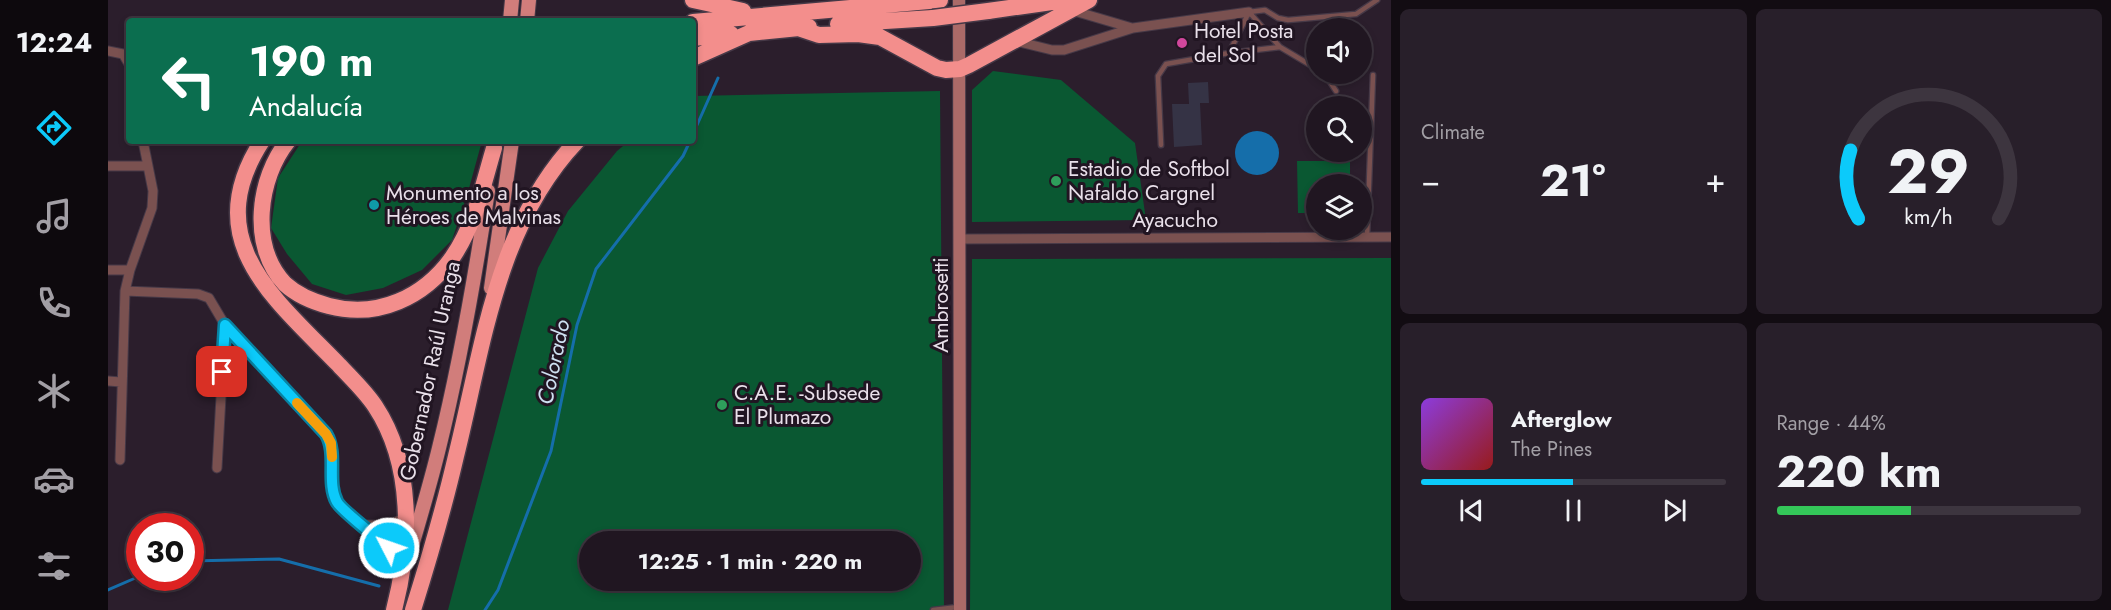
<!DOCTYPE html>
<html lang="en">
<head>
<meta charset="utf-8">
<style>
	:root { --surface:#201621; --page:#281f2a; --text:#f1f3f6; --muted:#a29fa5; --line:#3d353f; --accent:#0ccafa }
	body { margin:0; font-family:Jost,sans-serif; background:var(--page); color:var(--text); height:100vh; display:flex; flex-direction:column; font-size:22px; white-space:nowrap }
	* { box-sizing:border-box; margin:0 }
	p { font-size:20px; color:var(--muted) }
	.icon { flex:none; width:33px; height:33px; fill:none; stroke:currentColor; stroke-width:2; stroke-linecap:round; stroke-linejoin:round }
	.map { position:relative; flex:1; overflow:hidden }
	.sheet { display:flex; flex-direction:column; gap:9px; padding:9px; background:#120c12; width:720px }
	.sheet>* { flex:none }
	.top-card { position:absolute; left:18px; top:18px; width:570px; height:126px; border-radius:6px; box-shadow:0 3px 9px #0003,0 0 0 2px var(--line); background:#0b6e4f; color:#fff; overflow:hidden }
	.controls { position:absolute; left:1198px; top:18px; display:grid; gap:12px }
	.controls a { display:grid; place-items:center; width:66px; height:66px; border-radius:50%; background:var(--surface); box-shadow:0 3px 9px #0003,0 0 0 2px var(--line); font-size:30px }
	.speed { position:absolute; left:18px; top:513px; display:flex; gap:12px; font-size:30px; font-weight:700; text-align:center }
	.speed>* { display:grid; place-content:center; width:78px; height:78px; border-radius:50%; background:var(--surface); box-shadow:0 3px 9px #0003,0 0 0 2px var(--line); line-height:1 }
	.speed .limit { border:9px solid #d22; background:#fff; color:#111 }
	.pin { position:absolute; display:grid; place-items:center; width:51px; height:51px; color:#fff; margin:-26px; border-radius:12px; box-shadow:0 3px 9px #0006 }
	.me { position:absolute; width:66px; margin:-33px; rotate:311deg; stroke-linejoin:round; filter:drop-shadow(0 0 4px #0008) }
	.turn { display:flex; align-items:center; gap:21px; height:126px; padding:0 24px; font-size:27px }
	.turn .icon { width:78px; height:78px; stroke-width:2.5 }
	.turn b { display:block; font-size:42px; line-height:51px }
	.big { font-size:45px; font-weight:700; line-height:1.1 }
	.sheet .card { flex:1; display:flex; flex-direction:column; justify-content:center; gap:9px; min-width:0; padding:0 21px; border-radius:9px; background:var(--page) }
	.sheet .dial { align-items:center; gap:0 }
	.dial svg { height:156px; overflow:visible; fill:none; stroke:var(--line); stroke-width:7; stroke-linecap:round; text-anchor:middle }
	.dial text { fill:var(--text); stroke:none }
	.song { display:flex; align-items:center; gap:18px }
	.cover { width:72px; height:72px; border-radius:9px; background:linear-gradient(135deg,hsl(270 70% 55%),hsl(0 70% 35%)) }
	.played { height:6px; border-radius:3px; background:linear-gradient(90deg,var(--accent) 50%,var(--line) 50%) }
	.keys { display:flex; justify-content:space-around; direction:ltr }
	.heat { display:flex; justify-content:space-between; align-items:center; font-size:33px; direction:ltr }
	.charge { height:9px; border-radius:4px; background:linear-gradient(90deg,#34c759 44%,var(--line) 0) }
	.sheet .tiles { flex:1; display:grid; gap:9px; grid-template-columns:repeat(2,1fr) }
	.trip { position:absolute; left:471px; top:531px; width:342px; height:60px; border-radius:30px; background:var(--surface); box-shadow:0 3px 9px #0003,0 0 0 2px var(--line); font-weight:700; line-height:60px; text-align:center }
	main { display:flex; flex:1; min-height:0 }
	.tabs { display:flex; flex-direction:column; width:108px; justify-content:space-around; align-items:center; background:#0d090d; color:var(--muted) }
	.tabs .icon { width:42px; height:42px }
	.tabs .selected { color:var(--accent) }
	.tabs b { font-size:27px; color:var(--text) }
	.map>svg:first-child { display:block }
	.green { fill:#0a5832; fill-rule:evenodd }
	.water { fill:#156eaa }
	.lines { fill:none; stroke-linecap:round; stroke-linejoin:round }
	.stream { stroke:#156eaa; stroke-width:3 }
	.building { fill:#353345 }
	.lane-casing { stroke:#463947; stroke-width:7 }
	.street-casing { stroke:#463947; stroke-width:11 }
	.secondary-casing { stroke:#463947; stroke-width:14 }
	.primary-casing { stroke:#463947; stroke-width:16 }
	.highway-casing { stroke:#463947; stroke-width:19 }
	.lane { stroke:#7a5150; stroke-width:4.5 }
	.street { stroke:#7a5150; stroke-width:9 }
	.secondary { stroke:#ab6a68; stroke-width:12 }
	.primary { stroke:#d17d7b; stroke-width:14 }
	.highway { stroke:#f38e8c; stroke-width:16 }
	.highway-bridge-casing { stroke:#463947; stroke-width:19; stroke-linecap:butt }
	.highway-bridge { stroke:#f38e8c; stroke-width:16 }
	.route-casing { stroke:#0883a2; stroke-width:15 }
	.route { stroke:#0ccafa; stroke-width:10 }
	.slow { stroke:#f59e0b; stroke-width:10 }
	.hotel-dot { fill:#d1479c; stroke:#211522; stroke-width:2 }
	.leisure-dot { fill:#2e9e5b; stroke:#211522; stroke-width:2 }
	.culture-dot { fill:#0f9aa8; stroke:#211522; stroke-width:2 }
	.labels { text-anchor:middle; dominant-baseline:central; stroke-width:6; stroke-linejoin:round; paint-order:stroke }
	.poi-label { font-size:21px; fill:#e9e0ea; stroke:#211522; text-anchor:start }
	.street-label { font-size:21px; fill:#e9e0ea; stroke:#211522 }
	.water-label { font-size:22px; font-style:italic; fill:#cee0f1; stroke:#211522 }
</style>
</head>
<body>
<main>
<nav class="tabs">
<b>12:24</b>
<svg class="icon selected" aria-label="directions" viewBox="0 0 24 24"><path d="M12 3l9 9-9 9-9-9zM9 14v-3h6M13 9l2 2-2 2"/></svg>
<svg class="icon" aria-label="music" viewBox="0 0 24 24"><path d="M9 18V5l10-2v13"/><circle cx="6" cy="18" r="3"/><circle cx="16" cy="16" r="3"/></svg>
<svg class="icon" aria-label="phone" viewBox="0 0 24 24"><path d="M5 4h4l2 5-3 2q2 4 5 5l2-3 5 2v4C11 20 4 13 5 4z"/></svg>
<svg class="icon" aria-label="climate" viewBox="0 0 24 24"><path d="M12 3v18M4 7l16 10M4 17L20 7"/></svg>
<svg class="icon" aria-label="car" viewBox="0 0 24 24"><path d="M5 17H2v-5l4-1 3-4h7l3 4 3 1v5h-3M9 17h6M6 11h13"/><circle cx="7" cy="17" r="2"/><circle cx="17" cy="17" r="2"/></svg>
<svg class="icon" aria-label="filters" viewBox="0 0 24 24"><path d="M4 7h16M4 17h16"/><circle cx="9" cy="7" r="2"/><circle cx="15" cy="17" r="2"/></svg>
</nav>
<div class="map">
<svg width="1283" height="610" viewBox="0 0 1283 610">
	<rect width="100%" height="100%" fill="#2b1e2c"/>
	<path class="green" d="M885,71L953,80L1027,143L1038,220L864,222V90Z
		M832,91L836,610H340L430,268L460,211L509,151L521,141H585V96ZM482,542H802V580H482Z
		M194,141H374L360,192L344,240L314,270L275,288L238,295L204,284L179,254L163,228L170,178Z
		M1189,161H1242V184H1209V213H1190Z
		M1283,258V610H862L864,259Z"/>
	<path class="water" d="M1127 153a22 22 0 1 1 44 0a22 22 0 1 1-44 0Z"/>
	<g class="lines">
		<path class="stream" d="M585,134L610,78
			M82,561L171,559L271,586
			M0,590L32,576
			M377,610L390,590L443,451L469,325L488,269L575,156L582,141"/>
	</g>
	<path class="building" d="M1100,82L1101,103H1092L1094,145L1066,147L1064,104H1081L1080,83Z"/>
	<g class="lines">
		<g class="lane-casing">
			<path id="lane" d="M1141,12L1157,10L1170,18L1180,20L1248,14L1269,0
				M1141,12L1172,47L1209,69
				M1121,53L1172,47
				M1217,74L1228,91
				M1053,145L1050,76L1058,64L1121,53L1141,12
				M1259,237L1265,75
				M825,610L850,607"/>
		</g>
		<g class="street-casing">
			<path id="street" d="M963,10L1024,28
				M908,41L944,50H956L1025,28L1141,12
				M0,51L15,54L21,64
				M0,166H40
				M852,239L1283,237
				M0,270H22
				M17,291L90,294L101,298L117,325L218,434L223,443L225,483L229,503L281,548L294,563
				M0,381L13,382
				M12,460L17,291L22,270L44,208L45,191L35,141
				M109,468L117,325
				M256,525C271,525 284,526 297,517"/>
		</g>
		<g class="secondary-casing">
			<path id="secondary" d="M851,0L852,610"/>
		</g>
		<g class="primary-casing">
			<path id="primary" d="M402,21L404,0
				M419,21L421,0
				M383,288L404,141
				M300,559C311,522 322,485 331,448C352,363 367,277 380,191"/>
		</g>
		<g class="highway-casing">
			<path id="highway" d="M585,0L635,11
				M880,11L958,0
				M585,22L832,0
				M730,24L825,18
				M690,28L711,35L750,34L772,37L829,68L838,70L852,69L861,65L981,0
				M585,38L623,34
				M585,58L641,33L701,27
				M154,141C90,240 166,298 231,365C243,378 257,391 267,406C306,465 303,545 286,610
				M180,141C150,178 141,246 177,284C189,295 206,302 221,306C270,319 316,297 344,258C367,225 375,185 386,148
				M305,610C321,559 336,508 348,456C375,348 388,226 469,141"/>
		</g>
		<use href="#lane" class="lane"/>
		<use href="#street" class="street"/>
		<use href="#secondary" class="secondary"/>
		<use href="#primary" class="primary"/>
		<use href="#highway" class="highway"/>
		<g class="highway-bridge-casing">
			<path id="highway-bridge" d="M825,18L880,11"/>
		</g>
		<use href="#highway-bridge" class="highway-bridge"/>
	</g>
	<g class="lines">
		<g class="route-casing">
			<path id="route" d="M114,372L117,325L218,434C230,454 218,482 229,502C233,510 272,540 281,548"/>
		</g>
		<use href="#route" class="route"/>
		<path class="slow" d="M189,403L218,434L223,443L224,457"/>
	</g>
	<circle class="hotel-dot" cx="1074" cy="43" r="6"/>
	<g class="leisure-dot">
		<circle cx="948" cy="181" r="6"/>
		<circle cx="614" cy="405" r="6"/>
	</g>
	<circle class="culture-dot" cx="266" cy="205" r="6"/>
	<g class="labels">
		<g class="poi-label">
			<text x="1086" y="31">Hotel Posta<tspan x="1086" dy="24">del Sol</tspan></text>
			<text x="960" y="169">Estadio de Softbol<tspan x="960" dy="24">Nafaldo Cargnel</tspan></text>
			<text x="278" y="193">Monumento a los<tspan x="278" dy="24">Héroes de Malvinas</tspan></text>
			<text x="626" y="393">C.A.E. -Subsede<tspan x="626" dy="24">El Plumazo</tspan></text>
		</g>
		<g class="street-label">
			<text x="1067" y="220">Ayacucho</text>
			<text transform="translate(833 305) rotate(-90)">Ambrosetti</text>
			<text transform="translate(322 371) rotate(-78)">Gobernador Raúl Uranga</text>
		</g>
		<g class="water-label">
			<text transform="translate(445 362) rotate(-78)">Colorado</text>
		</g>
	</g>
</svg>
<div class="controls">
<a><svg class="icon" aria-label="sound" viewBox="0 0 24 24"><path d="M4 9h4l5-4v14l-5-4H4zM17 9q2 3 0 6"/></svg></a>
<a><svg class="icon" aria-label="search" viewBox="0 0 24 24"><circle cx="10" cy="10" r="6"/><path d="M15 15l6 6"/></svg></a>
<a><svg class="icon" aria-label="layers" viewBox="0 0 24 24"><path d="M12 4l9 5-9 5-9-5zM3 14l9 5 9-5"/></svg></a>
</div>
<div class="speed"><div class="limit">30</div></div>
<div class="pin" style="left:114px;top:372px;background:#d93025"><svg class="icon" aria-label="arrive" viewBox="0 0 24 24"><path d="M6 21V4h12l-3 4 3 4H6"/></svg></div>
<svg class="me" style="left:281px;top:548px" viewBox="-20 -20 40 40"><circle r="17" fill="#0ccafa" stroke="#fff" stroke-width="3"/><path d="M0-11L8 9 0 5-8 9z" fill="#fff"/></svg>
<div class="trip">12:25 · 1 min · 220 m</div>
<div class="top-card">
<div class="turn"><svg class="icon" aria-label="left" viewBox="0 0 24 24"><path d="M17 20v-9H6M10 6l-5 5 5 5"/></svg><div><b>190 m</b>Andalucía</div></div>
</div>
</div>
<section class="sheet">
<div class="tiles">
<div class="card"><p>Climate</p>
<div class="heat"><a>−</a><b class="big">21°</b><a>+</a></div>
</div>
<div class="card dial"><svg viewBox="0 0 100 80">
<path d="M14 69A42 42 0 1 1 86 69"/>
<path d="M14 69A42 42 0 0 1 10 34" stroke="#0ccafa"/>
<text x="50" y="56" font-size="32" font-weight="700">29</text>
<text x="50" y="72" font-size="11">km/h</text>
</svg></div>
<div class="card">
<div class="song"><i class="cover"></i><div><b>Afterglow</b><p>The Pines</p></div></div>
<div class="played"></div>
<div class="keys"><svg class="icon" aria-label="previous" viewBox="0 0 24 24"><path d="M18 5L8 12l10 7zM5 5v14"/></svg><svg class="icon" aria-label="pause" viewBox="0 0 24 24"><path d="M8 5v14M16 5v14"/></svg><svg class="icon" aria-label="next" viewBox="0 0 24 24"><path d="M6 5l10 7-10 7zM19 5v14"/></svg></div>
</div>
<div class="card"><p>Range · 44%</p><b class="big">220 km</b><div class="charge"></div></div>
</div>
</section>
</main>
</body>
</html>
